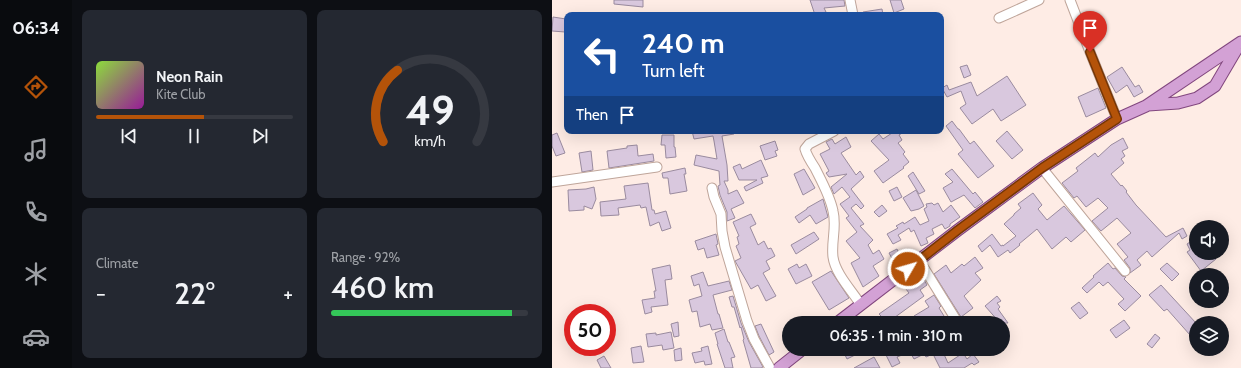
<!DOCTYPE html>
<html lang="en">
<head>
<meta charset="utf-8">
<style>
	:root { --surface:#171b24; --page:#242831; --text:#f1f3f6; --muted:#9ea1a6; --line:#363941; --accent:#b45309 }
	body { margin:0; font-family:Cabin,sans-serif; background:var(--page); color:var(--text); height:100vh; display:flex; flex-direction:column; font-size:15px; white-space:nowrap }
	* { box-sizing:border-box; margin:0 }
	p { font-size:13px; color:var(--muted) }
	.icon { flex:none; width:22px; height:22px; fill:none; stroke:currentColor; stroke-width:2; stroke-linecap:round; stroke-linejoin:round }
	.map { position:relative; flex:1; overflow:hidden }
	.sheet { display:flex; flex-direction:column; gap:10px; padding:10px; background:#0d0f14; width:480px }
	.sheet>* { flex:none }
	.top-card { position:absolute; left:12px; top:12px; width:380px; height:122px; border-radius:8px; box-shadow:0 4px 16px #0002; background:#1a4fa0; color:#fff; overflow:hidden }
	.tools { position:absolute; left:637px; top:220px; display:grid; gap:8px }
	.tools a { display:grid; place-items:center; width:40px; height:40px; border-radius:50%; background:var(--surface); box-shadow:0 4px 16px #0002; font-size:20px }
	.speed { position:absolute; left:12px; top:304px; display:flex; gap:8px; font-size:20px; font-weight:700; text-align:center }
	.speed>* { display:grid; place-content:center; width:52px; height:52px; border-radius:50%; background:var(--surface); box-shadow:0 4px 16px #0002; line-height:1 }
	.speed .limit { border:6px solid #d22; background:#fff; color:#111 }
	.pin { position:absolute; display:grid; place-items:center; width:34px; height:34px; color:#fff; margin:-41px -17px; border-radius:50% 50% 50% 0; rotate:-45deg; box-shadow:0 0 4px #0007 }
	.pin .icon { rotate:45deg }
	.me { position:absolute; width:44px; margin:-22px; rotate:52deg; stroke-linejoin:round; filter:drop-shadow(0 0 3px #0008) }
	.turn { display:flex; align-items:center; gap:14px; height:84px; padding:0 12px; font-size:18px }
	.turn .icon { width:52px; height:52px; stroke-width:2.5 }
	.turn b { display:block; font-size:28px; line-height:34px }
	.then { display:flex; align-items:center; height:38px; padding:0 12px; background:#0003; gap:8px; font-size:15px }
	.big { font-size:30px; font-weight:600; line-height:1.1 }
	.sheet .card { flex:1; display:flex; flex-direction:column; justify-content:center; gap:6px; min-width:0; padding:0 14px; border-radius:8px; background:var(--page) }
	.sheet .dial { align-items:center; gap:0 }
	.dial svg { height:104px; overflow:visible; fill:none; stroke:var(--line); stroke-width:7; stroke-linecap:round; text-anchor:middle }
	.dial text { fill:var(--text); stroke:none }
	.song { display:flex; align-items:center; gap:12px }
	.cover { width:48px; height:48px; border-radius:6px; background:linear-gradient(135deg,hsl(90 70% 55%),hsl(300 70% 35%)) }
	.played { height:4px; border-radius:2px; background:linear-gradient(90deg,var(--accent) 55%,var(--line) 55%) }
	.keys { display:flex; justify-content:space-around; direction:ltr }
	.heat { display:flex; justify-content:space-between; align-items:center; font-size:22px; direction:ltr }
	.charge { height:6px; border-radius:3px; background:linear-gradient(90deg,#34c759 92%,var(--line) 0) }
	.sheet .tiles { flex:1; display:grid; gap:10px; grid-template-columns:repeat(2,1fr) }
	.trip { position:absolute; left:230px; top:316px; width:228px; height:40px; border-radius:20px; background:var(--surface); box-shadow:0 4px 16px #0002; font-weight:600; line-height:40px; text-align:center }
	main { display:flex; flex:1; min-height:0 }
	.menu { display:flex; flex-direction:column; width:72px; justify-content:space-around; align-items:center; background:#090b0e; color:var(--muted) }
	.menu .icon { width:28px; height:28px }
	.menu .current { color:var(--accent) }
	.menu b { font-size:18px; color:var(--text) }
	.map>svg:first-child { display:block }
	.building { fill:#d9c8de; stroke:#9a8b9f }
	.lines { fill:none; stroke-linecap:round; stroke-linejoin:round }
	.minor-casing { stroke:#bfa59a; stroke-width:11 }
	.major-casing { stroke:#82477f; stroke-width:13 }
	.minor { stroke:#fff; stroke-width:9 }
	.major { stroke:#d3a1d5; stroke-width:11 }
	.route-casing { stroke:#753606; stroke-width:10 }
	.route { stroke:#b45309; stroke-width:7 }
</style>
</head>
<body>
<main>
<nav class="menu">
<b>06:34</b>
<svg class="icon current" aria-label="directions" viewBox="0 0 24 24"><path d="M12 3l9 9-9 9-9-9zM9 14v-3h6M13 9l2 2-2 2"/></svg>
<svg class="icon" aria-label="music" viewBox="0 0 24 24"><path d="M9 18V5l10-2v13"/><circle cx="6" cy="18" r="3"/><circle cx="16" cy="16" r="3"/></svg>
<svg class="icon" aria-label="phone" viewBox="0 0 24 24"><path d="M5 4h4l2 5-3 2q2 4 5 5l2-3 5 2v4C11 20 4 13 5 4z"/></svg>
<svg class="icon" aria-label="climate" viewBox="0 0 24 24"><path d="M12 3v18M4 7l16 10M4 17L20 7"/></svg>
<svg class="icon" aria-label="car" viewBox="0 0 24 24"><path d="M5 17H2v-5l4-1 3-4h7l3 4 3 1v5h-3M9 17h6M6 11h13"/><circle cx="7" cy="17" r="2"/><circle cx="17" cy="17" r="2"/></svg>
</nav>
<section class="sheet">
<div class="tiles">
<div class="card">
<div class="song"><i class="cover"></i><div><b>Neon Rain</b><p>Kite Club</p></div></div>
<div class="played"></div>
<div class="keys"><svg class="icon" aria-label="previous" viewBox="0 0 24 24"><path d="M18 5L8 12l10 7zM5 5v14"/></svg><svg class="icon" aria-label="pause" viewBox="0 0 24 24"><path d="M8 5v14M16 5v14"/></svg><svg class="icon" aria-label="next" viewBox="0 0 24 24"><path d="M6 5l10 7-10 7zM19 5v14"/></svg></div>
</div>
<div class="card dial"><svg viewBox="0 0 100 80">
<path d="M14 69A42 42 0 1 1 86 69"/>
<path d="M14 69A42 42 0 0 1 25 14" stroke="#b45309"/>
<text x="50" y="56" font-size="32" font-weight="700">49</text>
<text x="50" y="72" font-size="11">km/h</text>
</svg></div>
<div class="card"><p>Climate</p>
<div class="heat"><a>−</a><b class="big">22°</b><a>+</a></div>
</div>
<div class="card"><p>Range · 92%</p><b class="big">460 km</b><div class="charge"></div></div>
</div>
</section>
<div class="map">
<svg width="689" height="368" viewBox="0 0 689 368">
	<rect width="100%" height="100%" fill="#feece5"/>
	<path class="building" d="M62,0H91V7L62,4Z
		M258,0H292L293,6L272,8L274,12L263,15Z
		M338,0H349L352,9L342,13Z
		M330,9L331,15H311V12Z
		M1,17L14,19L13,32L0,31Z
		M415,65L419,75L412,78L408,67Z
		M570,67L583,87L587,85L591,92L582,97L575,85L564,93L555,77Z
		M455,76L474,105L449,121L441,109L420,124L408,108L414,104L409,91L395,97L390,88L395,85L397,90L419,82L425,96Z
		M546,88L554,108L534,117L526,97Z
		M400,121L406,129H407L418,144L422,141L442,166L426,178L406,154L411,150L394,126Z
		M140,131H182V134L170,136L175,165L176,181H172L176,190V194L185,190L192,203L179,209L183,218L175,221V212L168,195L166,186L168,185L167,171L142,165L144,155L165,159L162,141L161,136L142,139Z
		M343,131H353L347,135L350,140L346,143L353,152L351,154L357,162L351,167L352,168L331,183L322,171L337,160L319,141L327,134L331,139Z
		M455,131L471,150L460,159L444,141Z
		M5,133L13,153L4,156L0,146V135Z
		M110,135H122V147H123L124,157L114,158L113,145H109Z
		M294,137L299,147L289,153L304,175L308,171L312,177L299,189L312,206L309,209L304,204L299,208L312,224L308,226L321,240L316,245L321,254L327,250L332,259L321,266L327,276L311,287L299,263L308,258L294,241L305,232L294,218L297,216L288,204L298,197L290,187L282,194L279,187L295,174L277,177L274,173L277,171L268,154L278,149L274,142L280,139L283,144Z
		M571,138L576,148L570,151L573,156L569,159L572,163L559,174L569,186L570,185L575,191L574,192L584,205L614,237L631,228L635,236L630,239L627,233L600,257L595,251L585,260L589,265L578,273V268L572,260L576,257L565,244L579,233L565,218L549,231L540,221L556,208L546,198L534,207L525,196L522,198L510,183L526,171L524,168L543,153L546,157L559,145Z
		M223,141L226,150L223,151L225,156L213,160L208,146Z
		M85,145L86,156L101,154L102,161L57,168L55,151L75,148V146Z
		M39,151L41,170L30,172L27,153Z
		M209,160L216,176L209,178L211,183L194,191L192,187L205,180H187L181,167L188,164L190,169Z
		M133,168L134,174H132L135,191L118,194L116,178H111L110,173Z
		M252,169L263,188L251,195L242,174Z
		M400,169L421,194L423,192L431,202L423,208L412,195L399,202L391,188L401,182L393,174Z
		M361,172L373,191L367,194L356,176Z
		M96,183L100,210H102L103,214L114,211L119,228L110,231L107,222L98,226L94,207L89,208L88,205L66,208L67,215L49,216L48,202L74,199L72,186Z
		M42,187L44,199L40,209L32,206V210L17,211L16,190L34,189Z
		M345,187L350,197L342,201L337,191Z
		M364,190L372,206L367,209L359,211L351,198Z
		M481,193L490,205L486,209L495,220L512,206L533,230L519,242L514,237L500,249L485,229L467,244L468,245L458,253L456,250L446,257L438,245L430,252L426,246L440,234L449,246L451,245V246L464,236L452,224L462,215V214L469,208L466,204Z
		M271,199L276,217L264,224L258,215L247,223L243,217L255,209V208Z
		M380,203L382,205L386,203L391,212L399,205L408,217L398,224V226L393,229L390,224L380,229L382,234L374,238L376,243L369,246L362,230L359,232L357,228L346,235L349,240L341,244L335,234L346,228L344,226L351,222L352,224L363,217L368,225L377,221L372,209L375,207L374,204Z
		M330,205L335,211L327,217L322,212Z
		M199,214L204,224L198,227L206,245L212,241L216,249L219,248L223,256L214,261L218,269L211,273L224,296L214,301L206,285L199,289L183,261L189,258L184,246L187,244L185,237L187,236L181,222Z
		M262,232L267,239L244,254L239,245Z
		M164,234L166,244L164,245L167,255L155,258L152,248L146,250L143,241Z
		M641,240L644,244V253H659L664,259L649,271L635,252L638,250L635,244Z
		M345,249L349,258L342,262L337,253Z
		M423,257L431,268L423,273L429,280L412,296L421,308L409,317L382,274L394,265L399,273L410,264L412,266Z
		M556,263L561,269L563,268L570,276L574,277L572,279L589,296L573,311L566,304L572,299L556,282L551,286L547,282L535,293L530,288L542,277L541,276Z
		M615,263L627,274L620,281L608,269Z
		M245,264L247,268L254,264L260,276L244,284L236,269Z
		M118,265L120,279L113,280L116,305L99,307L100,312L93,314L90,300L103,298L102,291H104L100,269Z
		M279,271L297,298L277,310L260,282Z
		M151,272L156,286L177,281L180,290L161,295L166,314H167L171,328L160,330L158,324L148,327L145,311L140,312L137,300L150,296L147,284L142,286L139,276Z
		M371,278L375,285L368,290L372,296L335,323H318L329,316L327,314L357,293L354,289Z
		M609,285L644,323V330L638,335L615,309L612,311L597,295Z
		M382,295L389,306L387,308L392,316L389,318L392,323H356L363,319L362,316L377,307L373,301Z
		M181,296L189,323L197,342L211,367L209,368H199L191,340L192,339L189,327L188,328L182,307H180L177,297Z
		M445,296L449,301L445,303L448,307L446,309L456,323H448L433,306Z
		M527,302L536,313L528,319L519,308Z
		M572,320L578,328L564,338L558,330Z
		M126,322L127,336L122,337L119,324Z
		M209,324L222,352L217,355L207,336L203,326Z
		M172,329L176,342H177L183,357L179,358L181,368H173L165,344H166L163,333Z
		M119,332L122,348L111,350L110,345L96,347L94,334L104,333V335Z
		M603,334L608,338L600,348L595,344Z
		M89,346L92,362L81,363L79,348Z
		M156,346L160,364L153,365L152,361L143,363L140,353L150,351L149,348Z
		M129,348L130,360L123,361L122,350Z
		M294,349H315L295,359L291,351Z
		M342,349H392L390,350L396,363L411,353L415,359L421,354L427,362L422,365L420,363L412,368H388L381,354L374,357L372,354L362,359L358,352L345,357L348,363L340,367L333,353Z
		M52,356L59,368H49L45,360Z
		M322,357L328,368H302Z"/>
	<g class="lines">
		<g class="minor-casing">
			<path id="minor" d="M298,0L301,15
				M518,0L538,52L565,119
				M447,18L487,0
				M282,131L257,144L253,149C255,156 259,162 263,168C270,182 278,196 281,211C285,227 279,241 281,257C283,273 300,291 309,305
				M490,168L573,271
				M0,182L105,167
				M160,188L162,197L169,214L170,231L173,247L195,321L202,339L218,368
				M367,260L406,323"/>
		</g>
		<g class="major-casing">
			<path id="major" d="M596,105L626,103L645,98L663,86L687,45
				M285,323L406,230L490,168L565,119L594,106L689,42
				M227,368L251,349"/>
		</g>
		<use href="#minor" class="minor"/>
		<use href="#major" class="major"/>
	</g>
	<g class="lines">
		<g class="route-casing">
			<path id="route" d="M356,269L406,230L490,168L565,119L538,52"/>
		</g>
		<use href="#route" class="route"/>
	</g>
</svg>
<div class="tools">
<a><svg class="icon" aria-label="sound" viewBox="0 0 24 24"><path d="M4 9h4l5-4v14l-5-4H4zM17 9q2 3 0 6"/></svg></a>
<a><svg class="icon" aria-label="search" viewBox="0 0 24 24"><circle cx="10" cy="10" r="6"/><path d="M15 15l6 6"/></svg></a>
<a><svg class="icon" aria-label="layers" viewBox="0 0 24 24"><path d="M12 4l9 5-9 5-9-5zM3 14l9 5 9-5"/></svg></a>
</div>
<div class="speed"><div class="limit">50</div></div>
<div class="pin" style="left:538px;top:52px;background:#d93025"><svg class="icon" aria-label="arrive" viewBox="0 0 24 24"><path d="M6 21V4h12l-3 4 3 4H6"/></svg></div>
<svg class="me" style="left:356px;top:269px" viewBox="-20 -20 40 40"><circle r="17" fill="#b45309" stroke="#fff" stroke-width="3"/><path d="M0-11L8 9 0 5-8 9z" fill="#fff"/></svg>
<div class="trip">06:35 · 1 min · 310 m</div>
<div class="top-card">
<div class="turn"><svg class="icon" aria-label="left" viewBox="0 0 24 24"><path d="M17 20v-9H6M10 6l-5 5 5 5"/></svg><div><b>240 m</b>Turn left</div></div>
<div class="then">Then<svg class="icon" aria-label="arrive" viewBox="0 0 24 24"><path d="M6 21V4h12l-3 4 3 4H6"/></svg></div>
</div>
</div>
</main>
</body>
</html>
